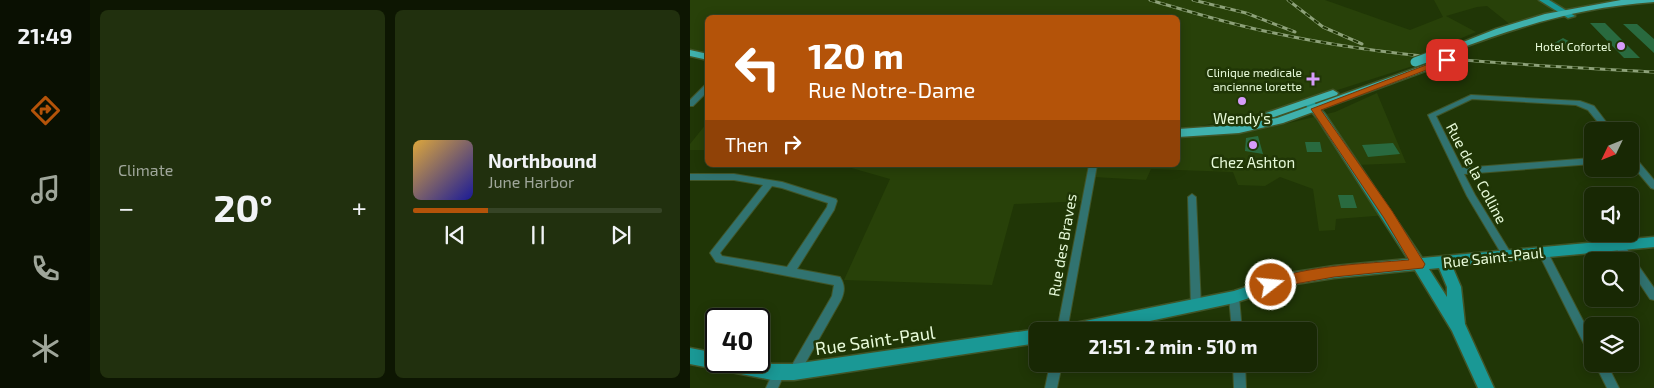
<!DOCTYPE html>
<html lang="en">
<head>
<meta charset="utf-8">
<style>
	:root { --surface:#182804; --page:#21300e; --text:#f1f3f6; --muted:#9fa69a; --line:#364426; --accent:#b45309 }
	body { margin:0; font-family:"Exo 2",sans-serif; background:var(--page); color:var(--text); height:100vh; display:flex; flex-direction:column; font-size:19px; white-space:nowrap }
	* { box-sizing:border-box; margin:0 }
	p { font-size:16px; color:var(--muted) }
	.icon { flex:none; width:28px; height:28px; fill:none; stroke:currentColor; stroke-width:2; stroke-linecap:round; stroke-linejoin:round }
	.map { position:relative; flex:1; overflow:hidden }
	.side { display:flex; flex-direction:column; gap:10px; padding:10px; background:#0d1602; width:600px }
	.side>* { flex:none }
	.guide { position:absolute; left:15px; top:15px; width:475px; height:152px; border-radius:8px; box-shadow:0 2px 12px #0003,0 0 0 1px var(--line); background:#b45309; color:#fff; overflow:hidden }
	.needle { width:32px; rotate:227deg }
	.controls { position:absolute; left:894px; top:122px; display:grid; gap:10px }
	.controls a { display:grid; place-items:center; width:55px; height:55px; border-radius:8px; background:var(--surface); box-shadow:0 2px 12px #0003,0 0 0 1px var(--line); font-size:25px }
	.speed { position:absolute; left:15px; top:308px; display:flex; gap:10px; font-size:25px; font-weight:700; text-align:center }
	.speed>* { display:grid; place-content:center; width:65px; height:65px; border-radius:50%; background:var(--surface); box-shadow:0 2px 12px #0003,0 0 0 1px var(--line); line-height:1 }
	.speed .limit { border:2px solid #111; border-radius:8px; background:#fff; color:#111 }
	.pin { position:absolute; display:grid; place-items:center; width:42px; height:42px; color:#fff; margin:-21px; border-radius:10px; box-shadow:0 2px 8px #0006 }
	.me { position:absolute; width:55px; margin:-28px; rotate:74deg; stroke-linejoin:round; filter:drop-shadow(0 0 4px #0008) }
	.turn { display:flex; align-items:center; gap:18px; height:105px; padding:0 20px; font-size:22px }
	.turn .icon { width:65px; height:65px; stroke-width:2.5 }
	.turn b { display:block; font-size:35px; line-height:42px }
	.then { display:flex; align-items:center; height:48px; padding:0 20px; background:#0003; gap:10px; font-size:19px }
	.big { font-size:38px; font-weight:700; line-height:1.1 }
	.side .tile { flex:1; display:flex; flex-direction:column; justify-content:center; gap:8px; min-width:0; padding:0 18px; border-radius:8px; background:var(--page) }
	.song { display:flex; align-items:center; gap:15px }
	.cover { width:60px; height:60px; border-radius:8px; background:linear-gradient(135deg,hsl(40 70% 55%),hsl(240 70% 35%)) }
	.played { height:5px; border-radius:2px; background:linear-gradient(90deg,var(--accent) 30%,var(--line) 30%) }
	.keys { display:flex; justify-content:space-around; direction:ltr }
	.heat { display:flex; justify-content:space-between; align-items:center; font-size:28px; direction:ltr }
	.side .tiles { flex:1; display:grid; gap:10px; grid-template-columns:repeat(2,1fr) }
	.trip { position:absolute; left:339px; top:322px; width:288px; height:50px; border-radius:8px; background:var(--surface); box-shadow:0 2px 12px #0003,0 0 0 1px var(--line); font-weight:700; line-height:50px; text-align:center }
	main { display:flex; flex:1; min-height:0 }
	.dock { display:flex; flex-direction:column; width:90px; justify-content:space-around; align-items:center; background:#0a1002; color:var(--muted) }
	.dock .icon { width:35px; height:35px }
	.dock .on { color:var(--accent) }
	.dock b { font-size:22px; color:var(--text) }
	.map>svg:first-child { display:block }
	.built { fill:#284109 }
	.building { fill:#296a3f }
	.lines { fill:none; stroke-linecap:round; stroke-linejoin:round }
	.street-casing { stroke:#405528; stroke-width:2 }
	.secondary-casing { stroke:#405528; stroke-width:3 }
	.primary-casing { stroke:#405528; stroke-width:3 }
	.street { fill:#317370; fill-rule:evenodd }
	.secondary { fill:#1a9895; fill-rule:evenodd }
	.primary { fill:#3fb1ad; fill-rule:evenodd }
	.rail-casing { stroke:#8da179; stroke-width:3 }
	.rail { stroke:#203606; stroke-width:2; stroke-dasharray:5.5; stroke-linecap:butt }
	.primary-bridge-casing { stroke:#405528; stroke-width:11; stroke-linecap:butt }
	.primary-bridge { stroke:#3fb1ad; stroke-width:9 }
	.route { fill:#b45309; stroke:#753606 }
	.poi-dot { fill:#d69bfa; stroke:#203606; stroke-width:2 }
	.labels { text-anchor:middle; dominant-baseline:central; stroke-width:5; stroke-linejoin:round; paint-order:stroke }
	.far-poi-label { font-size:12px; fill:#e7fad9; stroke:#203606; text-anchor:end }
	.poi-label { font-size:15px; fill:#e7fad9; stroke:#203606 }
	.street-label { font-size:15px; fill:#e7fad9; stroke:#203606 }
	.near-street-label { font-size:18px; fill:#e7fad9; stroke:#203606 }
</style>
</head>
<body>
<main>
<nav class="dock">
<b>21:49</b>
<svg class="icon on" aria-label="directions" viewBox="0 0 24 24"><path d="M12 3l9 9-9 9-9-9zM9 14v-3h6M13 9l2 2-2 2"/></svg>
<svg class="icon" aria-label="music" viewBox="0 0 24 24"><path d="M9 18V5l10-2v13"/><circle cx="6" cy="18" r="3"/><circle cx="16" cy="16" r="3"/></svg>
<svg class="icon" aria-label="phone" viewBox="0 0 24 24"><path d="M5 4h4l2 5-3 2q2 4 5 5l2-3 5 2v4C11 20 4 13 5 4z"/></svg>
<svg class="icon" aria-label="climate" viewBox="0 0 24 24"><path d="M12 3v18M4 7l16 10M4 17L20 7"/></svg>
</nav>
<section class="side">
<div class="tiles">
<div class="tile"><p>Climate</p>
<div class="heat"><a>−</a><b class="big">20°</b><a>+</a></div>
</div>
<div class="tile">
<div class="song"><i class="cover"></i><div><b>Northbound</b><p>June Harbor</p></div></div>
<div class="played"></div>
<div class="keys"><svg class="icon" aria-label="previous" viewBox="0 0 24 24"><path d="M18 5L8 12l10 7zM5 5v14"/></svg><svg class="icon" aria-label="pause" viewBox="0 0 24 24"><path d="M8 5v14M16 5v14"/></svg><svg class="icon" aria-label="next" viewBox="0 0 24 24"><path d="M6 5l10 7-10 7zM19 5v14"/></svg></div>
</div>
</div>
</section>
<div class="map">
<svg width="964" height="388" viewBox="0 0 964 388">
	<rect width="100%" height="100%" fill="#203606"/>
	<path class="built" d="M0,0H635L720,30L753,17L744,0H964L902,6L822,26L797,6L787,7L756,16L786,32L721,59L726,65L588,109L511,126L488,128V18H18L17,52L0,49Z
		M687,93L716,163L667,165L698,215L646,219L645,230L629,231L623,189L590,177L575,186L548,185L543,172L461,169L456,180L404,177L398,201L324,204L302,285L154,280L200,179L151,165H488V136L565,131L645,112Z
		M17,123V150H0V144Z"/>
	<path class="building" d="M900,23H915L950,58H934Z
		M933,24H947L964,39V53Z
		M873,38L890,47L879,52L861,45Z
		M568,136L573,154L555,151L556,138Z
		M615,142H630L632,152H617Z
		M703,143L710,154L678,157L672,145Z
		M648,195H663L667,208H651Z"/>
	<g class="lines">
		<g class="street-casing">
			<path id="street" d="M15,85H18V91L3,106H0V100Z
				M781,95L890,101L904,106L923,131H915L898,110L886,105L782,99L746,116L772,168L902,158V164L774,174L785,195L822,255L820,258L817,259L814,258L777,196L738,115Z
				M940,154L943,155L964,180V189L961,188L940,163Z
				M399,165H407L377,331H367Z
				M0,174H44L92,182L146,199L147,201L144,210L107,269L150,277C155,285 155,291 151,300L108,376L104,377L100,376L98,372L142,296L144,285L26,262L20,253L22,250L73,185L44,180H0ZM82,186L92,188L138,203L137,207L97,267L32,256L30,253Z
				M502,194L506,197L511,306L510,309L506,311L502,309L501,306L498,197Z
				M929,241L932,242L964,288V300L960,299L940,269V261H935L924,245L926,242Z
				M853,248L856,249L902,338V353L898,352L848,252L850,249Z
				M544,293L548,294L549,297L552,331H542L539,297L540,294Z
				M360,364H372L367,388H355Z
				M543,364H555L556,388H544Z
				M905,364H917L929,388H917Z
				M89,367L93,368L95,372L88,388H76L85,368Z"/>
		</g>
		<g class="secondary-casing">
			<path id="secondary" d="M849,0H859L885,16L878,18Z
				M618,99L622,100L635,114L732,258L964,237V247L764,266L763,268L771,287L775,324L804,388H788L762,331L725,270L644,278L599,285L544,303L413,331H372L375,326L380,324L544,291L599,273L644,266L718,259L627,118L613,102ZM749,268L757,287V297L739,269Z
				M348,329L354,331H348V343L104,380H82L0,364V348L26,353V361H68L82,364H104Z"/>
		</g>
		<g class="primary-casing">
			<path id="primary" d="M931,0H964V2C891,7 829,26 761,52L758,53L753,50L806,29L855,14Z
				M0,50L18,54V60L0,56Z
				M746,61L749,62V66L593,123L549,133L488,137V129L549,125L587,118Z
				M643,90L648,93L647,95L584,117H576L575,115L576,113Z"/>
		</g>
		<use href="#street" class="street"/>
		<use href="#secondary" class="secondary"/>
		<use href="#primary" class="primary"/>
		<g class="rail-casing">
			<path id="rail" d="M460,0C501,12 542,25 584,33C709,60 837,65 964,72
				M503,0L556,13L605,32
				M598,0L633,27L672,44"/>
		</g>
		<use href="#rail" class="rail"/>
		<g class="primary-bridge-casing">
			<path id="primary-bridge" d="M725,62L758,50
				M746,64L768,55"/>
		</g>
		<use href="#primary-bridge" class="primary-bridge"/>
	</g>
	<path class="route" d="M757,57L761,60L760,61L631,110L702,211L733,261L735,264L733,268L644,277L599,285L581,291L576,289L574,285L576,281C622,265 672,264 719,260L694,218L621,109Z"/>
	<g class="poi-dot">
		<circle cx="931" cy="46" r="5"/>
		<path d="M620.5 71.5h5v5h5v5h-5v5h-5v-5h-5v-5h5z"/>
		<circle cx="552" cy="101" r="5"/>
		<circle cx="563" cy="145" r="5"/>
	</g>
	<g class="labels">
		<g class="far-poi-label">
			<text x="921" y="46">Hotel Cofortel</text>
			<text x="612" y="72">Clinique medicale<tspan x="612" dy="14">ancienne lorette</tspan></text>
		</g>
		<g class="poi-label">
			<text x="552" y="118">Wendy's</text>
			<text x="563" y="162">Chez Ashton</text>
		</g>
		<g class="street-label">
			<text transform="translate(787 173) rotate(62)">Rue de la Colline</text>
			<text transform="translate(372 245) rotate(-80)">Rue des Braves</text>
			<text transform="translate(803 257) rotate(-6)">Rue Saint-Paul</text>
		</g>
		<g class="near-street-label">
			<text transform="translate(185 340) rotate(-8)">Rue Saint-Paul</text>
		</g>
	</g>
</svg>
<div class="controls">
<a><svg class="needle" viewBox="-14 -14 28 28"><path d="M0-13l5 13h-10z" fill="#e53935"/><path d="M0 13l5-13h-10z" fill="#9fa69a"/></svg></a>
<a><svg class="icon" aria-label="sound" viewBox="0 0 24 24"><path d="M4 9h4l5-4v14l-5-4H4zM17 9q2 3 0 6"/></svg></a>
<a><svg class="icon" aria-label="search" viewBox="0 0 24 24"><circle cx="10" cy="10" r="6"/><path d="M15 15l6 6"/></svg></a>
<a><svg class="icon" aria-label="layers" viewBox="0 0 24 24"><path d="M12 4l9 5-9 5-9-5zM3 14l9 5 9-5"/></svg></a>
</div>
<div class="speed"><div class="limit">40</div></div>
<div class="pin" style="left:757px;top:60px;background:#d93025"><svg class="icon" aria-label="arrive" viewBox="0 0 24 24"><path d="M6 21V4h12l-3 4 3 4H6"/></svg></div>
<svg class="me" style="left:581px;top:285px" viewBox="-20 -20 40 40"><circle r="17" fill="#b45309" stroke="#fff" stroke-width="3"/><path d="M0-11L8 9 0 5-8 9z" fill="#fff"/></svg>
<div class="trip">21:51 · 2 min · 510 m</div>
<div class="guide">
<div class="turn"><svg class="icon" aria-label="left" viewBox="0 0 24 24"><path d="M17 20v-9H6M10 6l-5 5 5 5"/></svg><div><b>120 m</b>Rue Notre-Dame</div></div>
<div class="then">Then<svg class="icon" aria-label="right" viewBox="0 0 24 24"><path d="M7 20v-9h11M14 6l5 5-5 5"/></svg></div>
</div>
</div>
</main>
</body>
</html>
